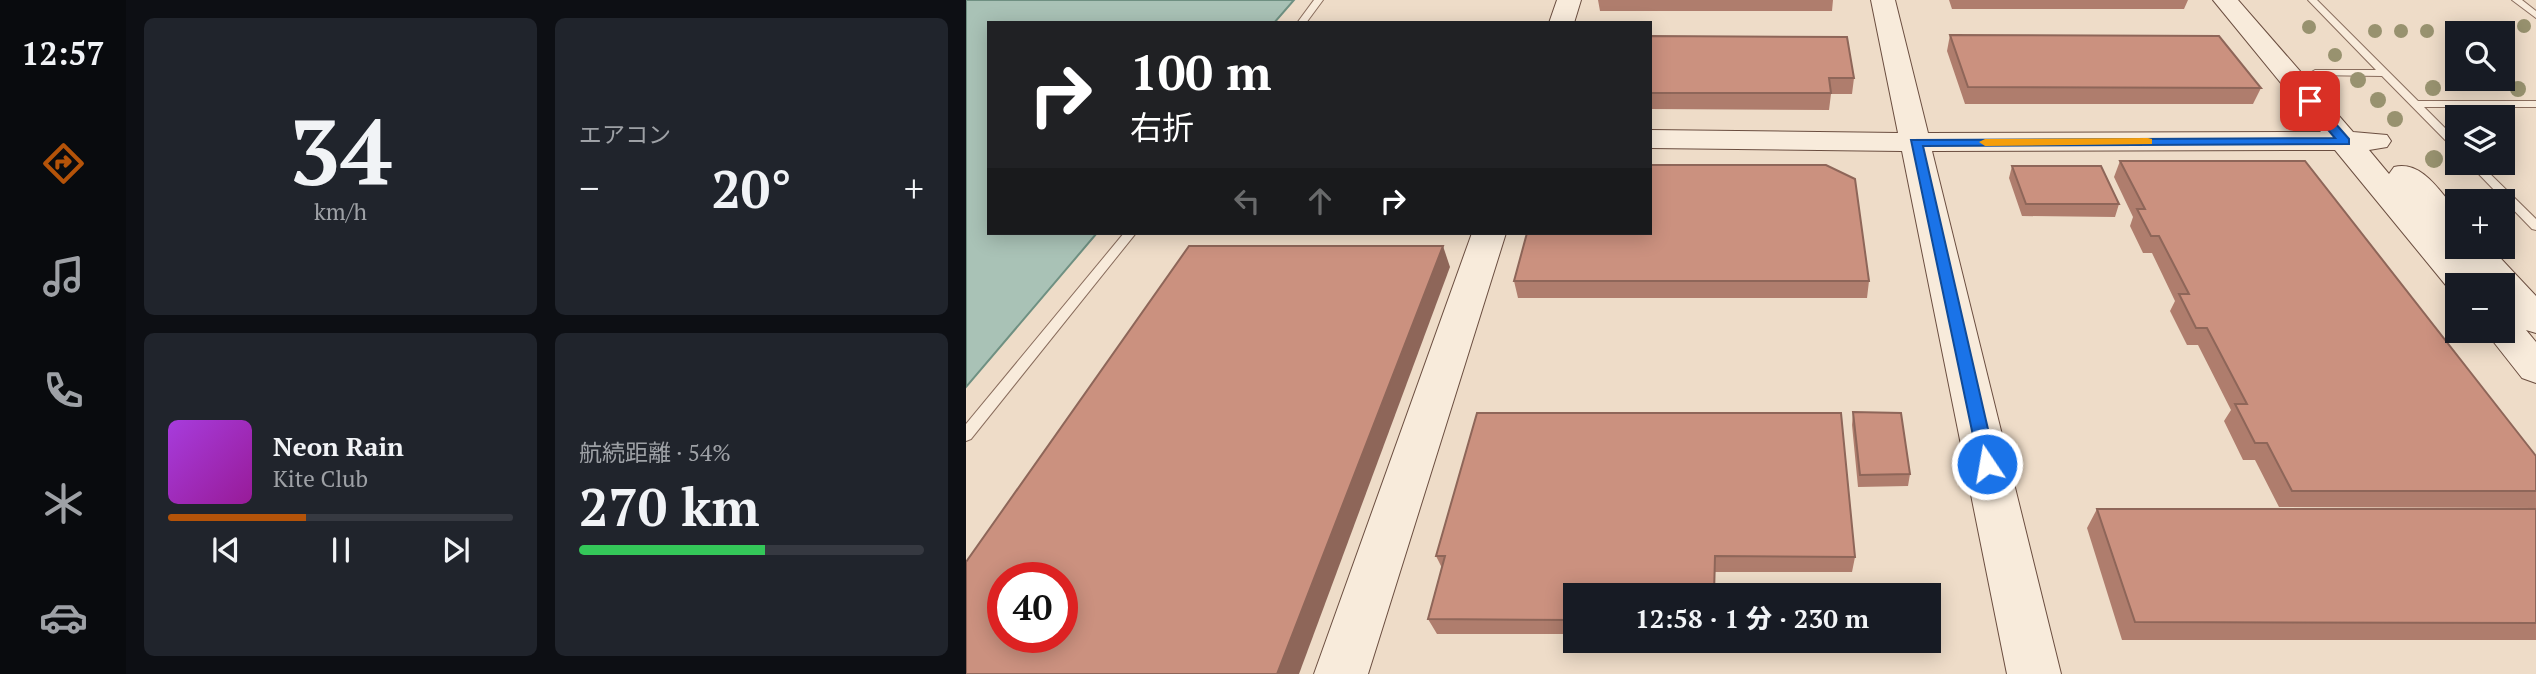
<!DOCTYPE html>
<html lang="ja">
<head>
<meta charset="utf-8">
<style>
	:root { --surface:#171b24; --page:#20242c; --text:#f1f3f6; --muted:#9ea1a6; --line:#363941; --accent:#b45309 }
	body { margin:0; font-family:"PT Serif","Noto Sans JP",serif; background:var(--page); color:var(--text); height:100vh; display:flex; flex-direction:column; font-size:26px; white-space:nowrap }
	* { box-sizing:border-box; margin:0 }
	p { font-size:23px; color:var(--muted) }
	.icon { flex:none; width:38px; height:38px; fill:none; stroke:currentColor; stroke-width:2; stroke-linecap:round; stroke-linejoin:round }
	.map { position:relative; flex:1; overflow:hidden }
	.panel { display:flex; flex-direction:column; gap:18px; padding:18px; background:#0d0f14; width:840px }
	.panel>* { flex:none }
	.top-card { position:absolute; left:21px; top:21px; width:665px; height:214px; border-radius:0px; box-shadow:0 4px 18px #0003; background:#202124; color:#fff; overflow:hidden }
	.tools { position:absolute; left:1479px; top:21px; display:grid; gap:14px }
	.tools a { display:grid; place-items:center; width:70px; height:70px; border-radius:0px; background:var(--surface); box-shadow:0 4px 18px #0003; font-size:35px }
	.speed { position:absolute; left:21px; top:562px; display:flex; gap:14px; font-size:35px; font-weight:700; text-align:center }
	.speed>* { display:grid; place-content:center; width:91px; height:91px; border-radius:50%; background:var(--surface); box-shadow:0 4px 18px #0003; line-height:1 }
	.speed .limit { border:10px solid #d22; background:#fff; color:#111 }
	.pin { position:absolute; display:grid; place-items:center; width:60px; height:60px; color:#fff; margin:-30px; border-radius:14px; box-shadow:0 4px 10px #0006 }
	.me { position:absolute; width:77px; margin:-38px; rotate:348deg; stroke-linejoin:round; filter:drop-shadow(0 0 5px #0008) }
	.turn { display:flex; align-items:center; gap:24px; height:147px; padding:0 28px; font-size:32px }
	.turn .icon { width:91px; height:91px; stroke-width:2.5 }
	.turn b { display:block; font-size:49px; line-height:60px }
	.lanes { display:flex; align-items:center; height:66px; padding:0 28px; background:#0003; justify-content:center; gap:35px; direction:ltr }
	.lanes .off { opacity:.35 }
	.big { font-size:52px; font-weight:800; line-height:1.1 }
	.panel .tile { flex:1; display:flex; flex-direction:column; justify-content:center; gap:10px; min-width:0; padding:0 24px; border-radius:10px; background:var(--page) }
	.panel .dial { align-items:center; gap:0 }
	.dial b { font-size:91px; line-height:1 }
	.song { display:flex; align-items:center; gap:21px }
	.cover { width:84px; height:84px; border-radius:10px; background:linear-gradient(135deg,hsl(280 70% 55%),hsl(300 70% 35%)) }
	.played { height:7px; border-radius:4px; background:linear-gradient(90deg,var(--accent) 40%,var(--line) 40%) }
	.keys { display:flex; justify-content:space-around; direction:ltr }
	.heat { display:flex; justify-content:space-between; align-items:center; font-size:38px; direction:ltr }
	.charge { height:10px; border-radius:5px; background:linear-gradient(90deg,#34c759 54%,var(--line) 0) }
	.panel .tiles { flex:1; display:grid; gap:18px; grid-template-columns:repeat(2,1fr) }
	.trip { position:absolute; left:597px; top:583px; width:378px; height:70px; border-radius:0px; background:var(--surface); box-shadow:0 4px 18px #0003; font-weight:800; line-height:70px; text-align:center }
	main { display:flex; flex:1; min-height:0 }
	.tab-bar { display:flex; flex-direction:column; width:126px; justify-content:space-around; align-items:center; background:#090b0e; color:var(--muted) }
	.tab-bar .icon { width:49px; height:49px }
	.tab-bar .current { color:var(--accent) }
	.tab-bar b { font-size:32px; color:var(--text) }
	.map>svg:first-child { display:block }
	.water { fill:#a9c2b6; stroke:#6f9082; stroke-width:2 }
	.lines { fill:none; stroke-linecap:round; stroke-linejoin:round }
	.lane-casing { stroke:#896d5d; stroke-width:2 }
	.secondary-casing { stroke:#6b4e40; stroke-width:2 }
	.lane { fill:#f8ebdb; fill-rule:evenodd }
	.secondary { fill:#f8ebdb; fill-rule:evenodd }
	.tree { fill:#98926f }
	.wall { fill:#af7d6d }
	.shaded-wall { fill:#8e6659 }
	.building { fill:#cb917f; stroke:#8e6659; stroke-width:2; fill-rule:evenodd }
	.route { fill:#1a73e8; stroke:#114b97; stroke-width:2 }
	.slow { fill:#f59e0b }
</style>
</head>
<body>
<main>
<nav class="tab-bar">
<b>12:57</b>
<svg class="icon current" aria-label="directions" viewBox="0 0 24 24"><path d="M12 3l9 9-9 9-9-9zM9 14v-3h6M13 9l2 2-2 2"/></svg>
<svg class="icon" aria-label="music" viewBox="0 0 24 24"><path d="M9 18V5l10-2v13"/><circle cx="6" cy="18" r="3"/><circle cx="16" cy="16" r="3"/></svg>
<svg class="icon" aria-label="phone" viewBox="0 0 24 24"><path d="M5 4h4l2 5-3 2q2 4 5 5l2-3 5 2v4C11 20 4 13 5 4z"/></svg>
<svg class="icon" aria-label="climate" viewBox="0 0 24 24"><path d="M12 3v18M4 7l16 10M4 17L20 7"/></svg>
<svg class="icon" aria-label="car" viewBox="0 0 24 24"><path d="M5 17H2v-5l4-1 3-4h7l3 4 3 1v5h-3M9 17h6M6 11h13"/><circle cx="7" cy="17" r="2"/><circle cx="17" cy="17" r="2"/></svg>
</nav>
<section class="panel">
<div class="tiles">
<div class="tile dial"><b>34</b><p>km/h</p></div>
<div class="tile"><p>エアコン</p>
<div class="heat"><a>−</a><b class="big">20°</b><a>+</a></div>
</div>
<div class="tile">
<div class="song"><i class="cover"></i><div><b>Neon Rain</b><p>Kite Club</p></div></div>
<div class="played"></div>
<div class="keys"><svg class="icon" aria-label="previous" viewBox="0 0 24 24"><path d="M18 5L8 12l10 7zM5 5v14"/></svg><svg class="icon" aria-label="pause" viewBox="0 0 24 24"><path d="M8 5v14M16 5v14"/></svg><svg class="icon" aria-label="next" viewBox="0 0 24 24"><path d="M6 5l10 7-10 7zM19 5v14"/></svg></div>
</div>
<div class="tile"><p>航続距離 · 54%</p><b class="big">270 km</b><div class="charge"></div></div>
</div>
</section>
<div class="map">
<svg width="1570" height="674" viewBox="0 0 1570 674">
	<rect width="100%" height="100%" fill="#eedcc8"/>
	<path class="water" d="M0,0H328L308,23H23V233H131L0,387Z"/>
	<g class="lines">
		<g class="lane-casing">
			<path id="lane" d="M348,0H357L340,23H331Z
				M1342,0H1351L1452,101H1570V107H1458L1491,140V149L1487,148L1416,76L1346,75L1344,73L1349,70H1410Z
				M1546,0H1556L1570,11V18Z
				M1502,163H1513L1570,219V230L1566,229Z
				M158,233H170L5,439L0,441V424Z"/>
		</g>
		<g class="secondary-casing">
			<path id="secondary" d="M591,0H615L608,23H583Z
				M905,0H929L962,133L1355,132L1247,0H1272L1387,132L1421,135L1425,141L1421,147L1403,150L1423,174L1428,167C1456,160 1474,192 1491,211V242L1480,239L1489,249L1491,242V247H1524L1570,296V333L1560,330L1570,342V383L1556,378L1519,331H1536V315L1546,318L1536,306V285H1491V295L1487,294L1369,150L966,151L1095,674H1041L936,151L684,148V130L932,133Z
				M506,233H540L402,674H348Z"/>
		</g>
		<use href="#lane" class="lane"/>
		<use href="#secondary" class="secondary"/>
	</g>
	<g class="tree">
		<circle cx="1558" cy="26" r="7"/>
		<circle cx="1343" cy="27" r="7"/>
		<circle cx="1409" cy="31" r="7"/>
		<circle cx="1435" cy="31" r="7"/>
		<circle cx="1461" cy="31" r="7"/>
		<circle cx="1369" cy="55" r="7"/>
		<circle cx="1392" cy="80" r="8"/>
		<circle cx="1467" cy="88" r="8"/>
		<circle cx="1552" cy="89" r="8"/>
		<circle cx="1412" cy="100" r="8"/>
		<circle cx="1429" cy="119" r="8"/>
		<circle cx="1468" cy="159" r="9"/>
	</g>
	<path class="wall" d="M632,0H877H867L866,11H634Z
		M983,0H1222L1218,9H986Z
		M984,35L1295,88L1287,104H999L981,51Z
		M684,36L888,78L886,94H865L863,110L684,109Z
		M1154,161L1570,456V508L1313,507L1289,460H1277L1258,421L1265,410L1232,345H1221L1204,311L1209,301L1186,253H1177L1164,226L1167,217L1148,177Z
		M1046,166L1153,204L1149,217L1056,216L1043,178Z
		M548,281H903L901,298H552Z
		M887,412L944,474L942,486L892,487L886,425Z
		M1131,509H1570V640H1156L1121,528Z
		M470,556L889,557L886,572H750L609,595V634H471L462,619L476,568Z"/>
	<path class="shaded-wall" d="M477,246L484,267L333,674H311Z"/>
	<path class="building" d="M984,35L1253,36L1295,88L1002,87Z
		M684,36L881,37L888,78H863L865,93H684Z
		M1154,161H1339L1570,456V491H1326L1301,443H1289L1269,404H1281L1241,328H1230L1213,294H1223L1193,236H1185L1171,209H1179Z
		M684,165H860L889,179L903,281H548L561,233H684Z
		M1046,166H1135L1153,204H1060Z
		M223,246H477L311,674H0V562ZM37,578H96V637H37Z
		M887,412L935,413L944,474L894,475Z
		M511,413H875L889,557L749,556L748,595H609V620L462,619L479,556H470Z
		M1131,509H1570V623L1169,622Z"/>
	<path class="route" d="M1340,99H1348L1383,139V144L957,146L1030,464L1027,469H1014L945,140L1369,138L1340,104Z"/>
	<path class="slow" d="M1182,138L1186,139V144L1019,146L1013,142L1019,139Z"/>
</svg>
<div class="tools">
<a><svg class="icon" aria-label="search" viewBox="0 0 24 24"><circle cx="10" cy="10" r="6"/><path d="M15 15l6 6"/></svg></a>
<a><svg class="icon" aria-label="layers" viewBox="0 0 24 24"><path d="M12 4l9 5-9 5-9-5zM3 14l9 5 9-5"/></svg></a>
<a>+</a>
<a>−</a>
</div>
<div class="speed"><div class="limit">40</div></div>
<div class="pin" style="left:1344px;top:101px;background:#d93025"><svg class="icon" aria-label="arrive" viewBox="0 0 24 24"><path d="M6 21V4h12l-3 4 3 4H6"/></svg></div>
<svg class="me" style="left:1021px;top:464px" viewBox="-20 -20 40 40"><circle r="17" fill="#1a73e8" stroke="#fff" stroke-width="3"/><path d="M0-11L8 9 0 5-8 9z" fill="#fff"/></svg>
<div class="trip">12:58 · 1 分 · 230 m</div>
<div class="top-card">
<div class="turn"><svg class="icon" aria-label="right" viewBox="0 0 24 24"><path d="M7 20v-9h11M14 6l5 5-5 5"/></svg><div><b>100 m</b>右折</div></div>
<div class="lanes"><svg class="icon off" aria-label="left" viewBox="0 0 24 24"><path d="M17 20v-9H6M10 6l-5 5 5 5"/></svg><svg class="icon off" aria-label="ahead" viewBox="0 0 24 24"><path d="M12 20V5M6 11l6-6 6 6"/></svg><svg class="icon" aria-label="right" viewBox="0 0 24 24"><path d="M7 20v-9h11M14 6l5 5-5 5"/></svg></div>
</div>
</div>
</main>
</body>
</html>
